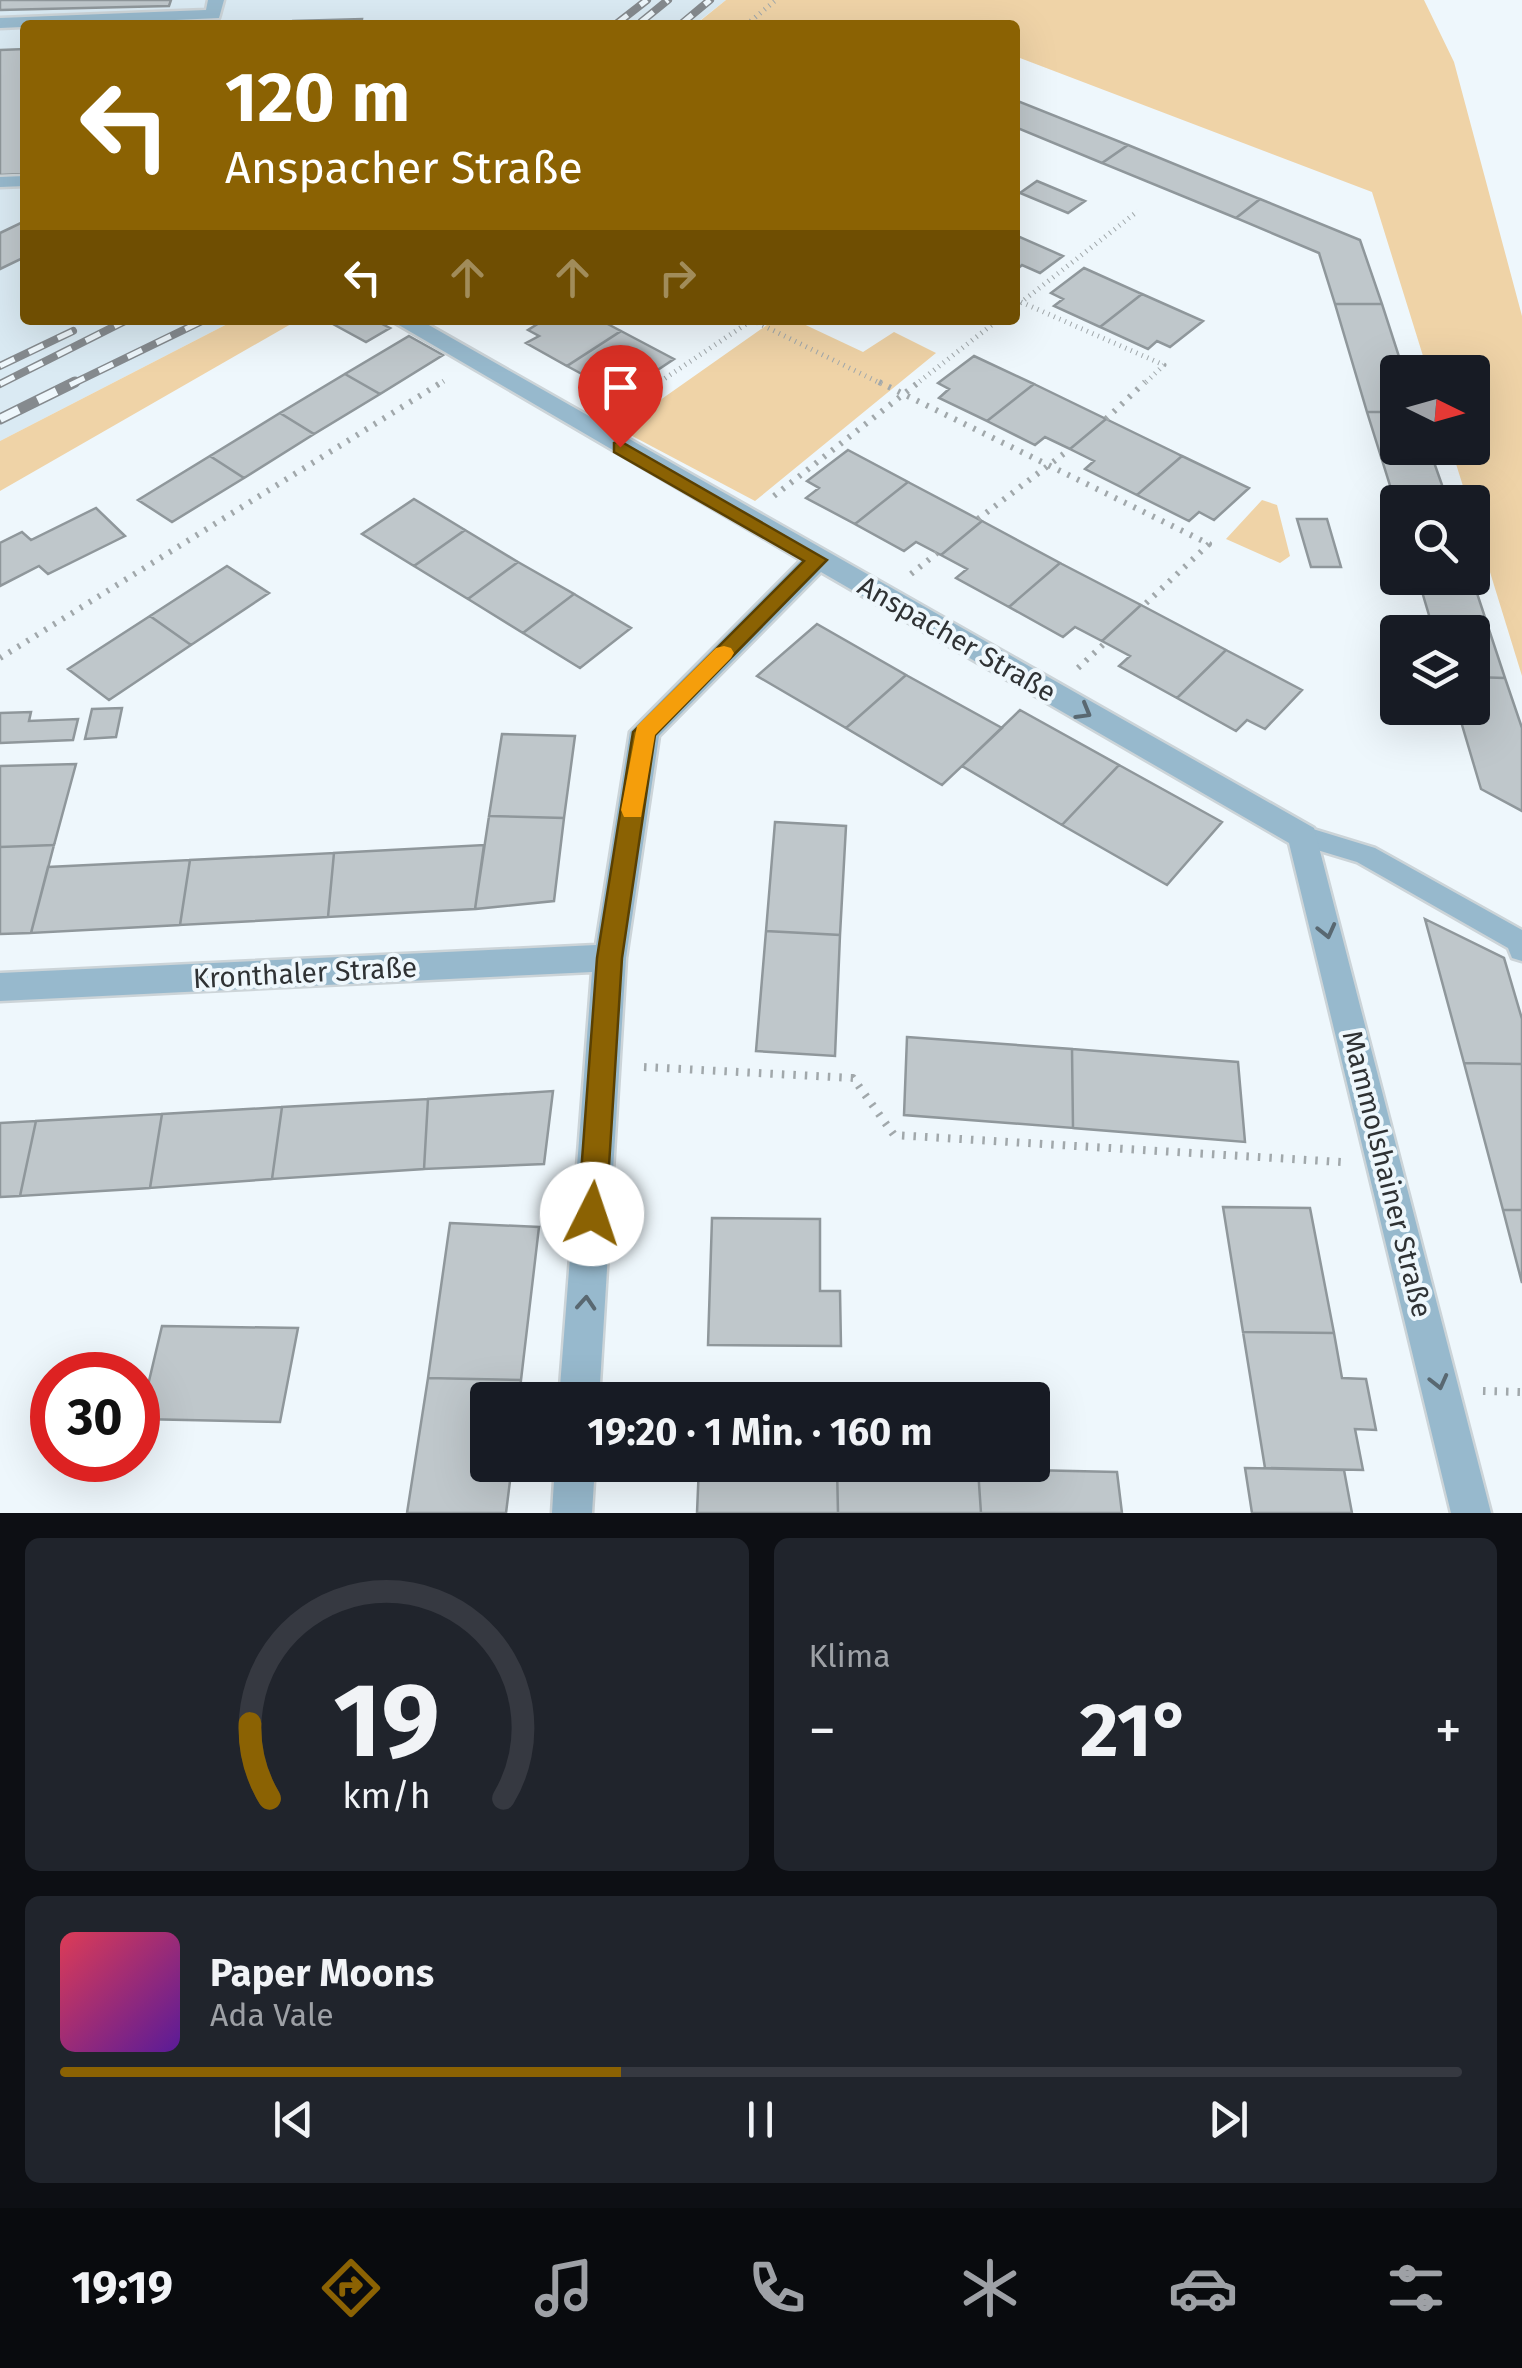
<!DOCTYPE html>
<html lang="de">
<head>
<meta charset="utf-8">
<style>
	:root { --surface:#171b24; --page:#20242c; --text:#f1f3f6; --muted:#9ea1a6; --line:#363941; --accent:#8b6203 }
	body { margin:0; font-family:"Fira Sans",sans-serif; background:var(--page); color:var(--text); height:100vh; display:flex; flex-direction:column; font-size:38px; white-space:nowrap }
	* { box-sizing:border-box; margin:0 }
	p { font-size:32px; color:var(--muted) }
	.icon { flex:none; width:55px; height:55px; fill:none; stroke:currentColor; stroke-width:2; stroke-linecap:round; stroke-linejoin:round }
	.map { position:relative; height:1513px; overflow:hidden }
	.details { display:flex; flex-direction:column; gap:25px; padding:25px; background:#0d0f14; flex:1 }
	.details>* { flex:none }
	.banner { position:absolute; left:20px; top:20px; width:1000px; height:305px; border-radius:10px; box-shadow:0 10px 40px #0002; background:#8b6203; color:#fff; overflow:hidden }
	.needle { width:65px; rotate:95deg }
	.controls { position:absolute; left:1380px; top:355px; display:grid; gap:20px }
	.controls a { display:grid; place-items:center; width:110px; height:110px; border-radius:10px; background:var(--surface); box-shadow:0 10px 40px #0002; font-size:50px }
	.speed { position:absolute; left:30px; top:1352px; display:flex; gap:20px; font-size:50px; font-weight:700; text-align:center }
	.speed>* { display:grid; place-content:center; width:130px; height:130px; border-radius:50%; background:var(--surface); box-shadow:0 10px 40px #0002; line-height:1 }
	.speed .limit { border:15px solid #d22; background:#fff; color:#111 }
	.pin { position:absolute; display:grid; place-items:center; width:85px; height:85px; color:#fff; margin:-102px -42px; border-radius:50% 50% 50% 0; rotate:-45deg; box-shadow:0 0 10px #0007 }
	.pin .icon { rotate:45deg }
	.me { position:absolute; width:110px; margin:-55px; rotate:4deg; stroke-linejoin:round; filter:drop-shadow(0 0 8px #0008) }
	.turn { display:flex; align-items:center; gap:35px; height:210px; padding:0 40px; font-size:45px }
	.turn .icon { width:130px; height:130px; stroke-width:2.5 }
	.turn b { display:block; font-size:70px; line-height:85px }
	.lanes { display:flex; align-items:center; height:95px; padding:0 40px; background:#0003; justify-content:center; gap:50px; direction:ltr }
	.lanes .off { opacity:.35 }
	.big { font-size:75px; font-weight:700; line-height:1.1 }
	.details .widget { flex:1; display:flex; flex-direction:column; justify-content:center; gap:15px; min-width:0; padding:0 35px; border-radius:15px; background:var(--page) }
	.details .dial { align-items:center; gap:0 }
	.dial svg { height:260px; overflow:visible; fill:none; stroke:var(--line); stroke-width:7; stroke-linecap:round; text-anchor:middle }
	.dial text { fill:var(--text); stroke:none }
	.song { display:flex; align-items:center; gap:30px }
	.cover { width:120px; height:120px; border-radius:15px; background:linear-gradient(135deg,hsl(350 70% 55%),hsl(270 70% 35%)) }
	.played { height:10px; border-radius:5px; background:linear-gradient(90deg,var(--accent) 40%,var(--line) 40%) }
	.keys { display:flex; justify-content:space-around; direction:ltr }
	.heat { display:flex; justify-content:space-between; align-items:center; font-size:55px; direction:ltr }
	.details .tiles { flex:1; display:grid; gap:25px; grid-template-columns:1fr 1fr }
	.widget:last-child { grid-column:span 2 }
	.trip { position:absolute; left:470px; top:1382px; width:580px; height:100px; border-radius:10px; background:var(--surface); box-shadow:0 10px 40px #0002; font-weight:700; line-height:100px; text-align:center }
	.tab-bar { display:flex; height:160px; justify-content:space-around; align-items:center; background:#090b0e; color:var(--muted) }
	.tab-bar .icon { width:70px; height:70px }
	.tab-bar .selected { color:var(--accent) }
	.tab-bar b { font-size:45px; color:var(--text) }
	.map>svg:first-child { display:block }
	.built { fill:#daeaf3 }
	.green { fill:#efd3a7 }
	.building { fill:#bfc7cb; stroke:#8f979b; stroke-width:2.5 }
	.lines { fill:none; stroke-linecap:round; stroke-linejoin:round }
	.lane-casing { stroke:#ccd4d8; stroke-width:5 }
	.street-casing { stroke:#ccd4d8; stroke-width:5 }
	.path-far2 { stroke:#a1a8ab; stroke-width:5; stroke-dasharray:1 5; stroke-linecap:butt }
	.path-far1 { stroke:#a1a8ab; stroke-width:6; stroke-dasharray:2.5 8; stroke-linecap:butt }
	.path { stroke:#a1a8ab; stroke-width:8; stroke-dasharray:2.5 9; stroke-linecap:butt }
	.lane { fill:#97b9cd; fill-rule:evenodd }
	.street { fill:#97b9cd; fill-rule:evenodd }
	.rail-far1-casing { stroke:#858a8e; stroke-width:8 }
	.rail-casing { stroke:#858a8e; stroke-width:11 }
	.rail-far1 { stroke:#eef7fc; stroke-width:5; stroke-dasharray:16; stroke-linecap:butt }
	.rail { stroke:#eef7fc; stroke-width:8; stroke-dasharray:21; stroke-linecap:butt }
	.oneway { stroke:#596871 }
	.route { fill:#8b6203; stroke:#5a4002; stroke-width:2.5 }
	.slow { fill:#f59e0b }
	.labels { text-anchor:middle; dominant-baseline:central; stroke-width:8; stroke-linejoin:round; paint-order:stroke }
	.street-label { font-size:28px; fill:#2f3234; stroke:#eef7fc }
</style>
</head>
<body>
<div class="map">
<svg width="1522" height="1513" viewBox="0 0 1522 1513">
	<rect width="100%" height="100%" fill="#eef7fc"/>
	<path class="built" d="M0,0H726L694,25H25V320H235L0,441Z"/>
	<path class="green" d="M726,0H1424L1454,62L1522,316V676L1473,517L1472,502H1468L1451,448H1472V372H1428L1372,192L1015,56V25H695Z
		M235,320H298L0,491V441Z
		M774,320H795L863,352L894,332L936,353L755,501L619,429Z
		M1262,500L1277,505L1290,556L1280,563L1226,539Z"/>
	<path class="building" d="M0,0H171L169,6L0,10Z
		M362,19L361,25H292L293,21Z
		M25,49V174L0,175V50Z
		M1015,100L1128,145L1102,163L1015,127Z
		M1128,145L1260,199L1236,218L1102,163Z
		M1037,181L1085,201L1068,213L1020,193Z
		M1260,199L1360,240L1382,304H1335L1319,253L1236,218Z
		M25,221V257L0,269V233Z
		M1015,235L1063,256L1040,273L1022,265L1015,271Z
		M1084,268L1142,294L1100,327L1054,306L1063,299L1051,293Z
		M1142,294L1203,321L1170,347L1157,341L1148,349L1100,327Z
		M1335,304H1382L1404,372H1398V412H1367Z
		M340,320H374L390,328L366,342L333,324Z
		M544,320H600L621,331L567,366L526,343L539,336L528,330Z
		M621,331L674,359L632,387L620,380L608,388L567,366Z
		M409,336L443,355L380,394L345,374Z
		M974,356L1034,384L987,421L939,398L949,389L938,383Z
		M345,374L380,394L314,434L280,413Z
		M1034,384L1106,419L1070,449L1045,437L1035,445L987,421Z
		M1367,412H1398V448H1429L1448,502H1398V511Z
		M280,413L314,434L244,478L210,456Z
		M1106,419L1182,456L1137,495L1085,469L1094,461L1070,449Z
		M848,450L908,482L855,524L806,498L819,488L807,481Z
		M210,456L244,478L172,522L138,500Z
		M1182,456L1249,488L1214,520L1199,512L1189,521L1137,495Z
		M908,482L978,519L982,521L941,555L916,542L904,551L855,524Z
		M414,499L465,530L414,566L362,534Z
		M96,508L125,536L48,574L39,566L0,586V543L22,532L31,540Z
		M1297,519H1327L1341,567H1311Z
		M982,521L1060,563L1009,607L956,578L967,569L941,555Z
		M465,530L518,562L468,599L414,566Z
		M518,562L574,594L523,633L468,599Z
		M1060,563L1141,605L1102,641L1075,627L1063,637L1009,607Z
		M227,566L269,593L191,645L150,616Z
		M1418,578H1472L1505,678L1472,677V632H1434Z
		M574,594L631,628L580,668L523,633Z
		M1141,605L1226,650L1177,698L1119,666L1130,656L1102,641Z
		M150,616L191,645L109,700L68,669Z
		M817,624L906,675L846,728L757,676Z
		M1226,650L1302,690L1265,729L1247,720L1236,731L1177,698Z
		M906,675L1002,728L942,785L846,728Z
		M1472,677L1505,678L1522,728V811L1481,789L1457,708H1472Z
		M122,708L116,737L85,739L92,709Z
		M1020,710L1119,765L1062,825L962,766Z
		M31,712L29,721L78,719L73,740L0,743V713Z
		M502,734L575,736L564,818L489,816Z
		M76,764L54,845L0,847V766Z
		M1119,765L1222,822L1167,885L1062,825Z
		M489,816L564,818L554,901L475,909Z
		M775,822L846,826L840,935L766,931Z
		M54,845L31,933L0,934V847Z
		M484,845L475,909L328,917L334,853Z
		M334,853L328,917L180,925L190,860Z
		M190,860L180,925L31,933L48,867Z
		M1425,919L1504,958L1522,1019V1064L1464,1063Z
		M766,931L840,935L835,1056L756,1051Z
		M907,1037L1072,1049L1073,1128L904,1115Z
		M1072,1049L1238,1062L1245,1142L1073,1128Z
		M1464,1063L1522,1064V1210H1503Z
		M553,1091L544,1164L424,1169L428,1099Z
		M428,1099L424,1169L272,1179L282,1107Z
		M282,1107L272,1179L150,1188L162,1114Z
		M162,1114L150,1188L20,1196L36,1121Z
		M36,1121L20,1196L0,1197V1123Z
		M1223,1207L1310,1208L1334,1333L1243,1332Z
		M1503,1210H1522V1283Z
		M712,1218L820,1219V1291H840L841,1346L708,1345Z
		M450,1223L539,1227L521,1380L428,1378Z
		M162,1326L298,1328L280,1422L140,1419Z
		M1243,1332L1334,1333L1342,1378L1366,1379L1376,1430L1355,1429L1363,1470L1265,1468Z
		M428,1378L521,1380L519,1400H488V1465H512L506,1513H407Z
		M699,1465L837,1467L838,1513H697Z
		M837,1467L978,1469L981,1513H838Z
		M1245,1468L1344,1470L1352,1513H1252Z
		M978,1469L1117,1472L1122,1513H981Z"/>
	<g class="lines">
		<g class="lane-casing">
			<path id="lane" d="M208,0H224L219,18L0,28V18L206,10Z
				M25,176V186L0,187V177Z
				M1303,826L1375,848L1522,930V961L1512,958L1508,948L1357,862L1294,843L1290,836L1294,829Z"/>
		</g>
		<g class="street-casing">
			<path id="street" d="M420,320L1314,828L1491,1513H1451L1289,843L821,572L659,736L626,958L599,1400H559L592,972L0,1001V973L596,945L630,732L801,560L392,321Z
				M555,1465H595L592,1513H552Z"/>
		</g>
		<path class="path-far2" d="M746,25L776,0
			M1021,302L1164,365L1143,385
			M1015,307L1138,211
			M752,320L884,385
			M438,385L447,379
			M655,385L752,320
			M915,385L998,320"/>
		<path class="path-far1" d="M879,382L1209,544L1143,606
			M619,409L659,382
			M1106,419L1145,382
			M774,496L919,382
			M978,519L1070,449
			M911,574L937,553
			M0,658L442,382
			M1078,668L1105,643"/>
		<path class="path" d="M644,1067L853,1078L894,1135L1341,1162
			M1483,1391L1522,1392"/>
		<use href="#lane" class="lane"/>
		<use href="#street" class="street"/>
		<g class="rail-far1-casing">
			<path id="rail-far1" d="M641,22L668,0
				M615,25L647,0
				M680,25L710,0
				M0,366L73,331
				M0,384L127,320
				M70,385L204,320"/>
		</g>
		<g class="rail-casing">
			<path id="rail" d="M0,419L75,382"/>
		</g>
		<use href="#rail-far1" class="rail-far1"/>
		<use href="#rail" class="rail"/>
	</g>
	<defs><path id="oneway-chevron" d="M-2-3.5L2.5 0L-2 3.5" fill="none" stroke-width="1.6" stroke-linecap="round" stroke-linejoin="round" transform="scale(2.5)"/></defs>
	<g class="oneway">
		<use href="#oneway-chevron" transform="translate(1084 712) rotate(30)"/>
		<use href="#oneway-chevron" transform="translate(1327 931) rotate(76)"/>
		<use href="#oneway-chevron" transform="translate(586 1303) rotate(-86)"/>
		<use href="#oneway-chevron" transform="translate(1439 1382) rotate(76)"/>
	</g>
	<path class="route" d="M620,441L827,560L655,735L622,958L606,1214L602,1222L592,1226L582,1222L578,1214L597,958L633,732L804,561L614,452V443Z"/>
	<path class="slow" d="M724,646L731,648L734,653L731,658L655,735L641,817H624L621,810L637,726L716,648Z"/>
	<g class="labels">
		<g class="street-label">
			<text transform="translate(957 639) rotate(30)">Anspacher Straße</text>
			<text transform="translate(305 973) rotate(-3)">Kronthaler Straße</text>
			<text transform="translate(1387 1174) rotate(76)">Mammolshainer Straße</text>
		</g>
	</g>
</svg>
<div class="controls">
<a><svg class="needle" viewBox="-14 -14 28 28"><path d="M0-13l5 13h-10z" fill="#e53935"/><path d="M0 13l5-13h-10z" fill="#9ea1a6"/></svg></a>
<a><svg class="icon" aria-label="search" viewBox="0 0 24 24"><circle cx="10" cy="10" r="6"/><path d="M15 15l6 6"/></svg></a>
<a><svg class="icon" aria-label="layers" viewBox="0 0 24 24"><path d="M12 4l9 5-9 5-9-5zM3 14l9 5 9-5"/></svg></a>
</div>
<div class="speed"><div class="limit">30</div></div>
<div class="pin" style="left:620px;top:447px;background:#d93025"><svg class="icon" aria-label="arrive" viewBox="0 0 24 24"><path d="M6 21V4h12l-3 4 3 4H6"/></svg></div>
<svg class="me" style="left:592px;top:1214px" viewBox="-20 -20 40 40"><circle r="19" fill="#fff"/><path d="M0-13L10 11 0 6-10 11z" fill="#8b6203"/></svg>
<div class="trip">19:20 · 1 Min. · 160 m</div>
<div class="banner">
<div class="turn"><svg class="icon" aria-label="left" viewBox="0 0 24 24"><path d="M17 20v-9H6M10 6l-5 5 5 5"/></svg><div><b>120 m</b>Anspacher Straße</div></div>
<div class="lanes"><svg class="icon" aria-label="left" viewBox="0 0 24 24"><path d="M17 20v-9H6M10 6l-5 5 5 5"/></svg><svg class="icon off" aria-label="ahead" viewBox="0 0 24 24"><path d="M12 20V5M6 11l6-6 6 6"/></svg><svg class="icon off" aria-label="ahead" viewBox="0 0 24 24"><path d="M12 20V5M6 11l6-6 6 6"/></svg><svg class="icon off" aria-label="right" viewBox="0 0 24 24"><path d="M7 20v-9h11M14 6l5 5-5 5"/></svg></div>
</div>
</div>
<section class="details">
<div class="tiles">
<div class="widget dial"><svg viewBox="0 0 100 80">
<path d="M14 69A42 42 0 1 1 86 69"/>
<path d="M14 69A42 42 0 0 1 8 46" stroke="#8b6203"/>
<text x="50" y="56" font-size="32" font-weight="700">19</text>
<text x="50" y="72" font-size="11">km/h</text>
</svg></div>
<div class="widget"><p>Klima</p>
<div class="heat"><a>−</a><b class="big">21°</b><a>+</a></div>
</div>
<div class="widget">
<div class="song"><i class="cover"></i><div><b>Paper Moons</b><p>Ada Vale</p></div></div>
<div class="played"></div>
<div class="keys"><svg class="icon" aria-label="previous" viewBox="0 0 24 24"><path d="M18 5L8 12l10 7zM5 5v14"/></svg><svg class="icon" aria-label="pause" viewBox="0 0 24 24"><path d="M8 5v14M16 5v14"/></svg><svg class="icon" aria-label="next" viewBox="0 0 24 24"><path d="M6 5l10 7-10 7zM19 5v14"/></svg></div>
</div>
</div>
</section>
<nav class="tab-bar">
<b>19:19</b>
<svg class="icon selected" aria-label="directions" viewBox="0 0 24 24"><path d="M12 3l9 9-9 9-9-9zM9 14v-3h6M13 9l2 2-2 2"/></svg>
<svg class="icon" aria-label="music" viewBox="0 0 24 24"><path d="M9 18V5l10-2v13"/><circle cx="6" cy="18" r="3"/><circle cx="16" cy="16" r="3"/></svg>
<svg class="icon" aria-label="phone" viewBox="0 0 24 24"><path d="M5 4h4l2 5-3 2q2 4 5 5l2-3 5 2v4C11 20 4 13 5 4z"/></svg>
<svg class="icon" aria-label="climate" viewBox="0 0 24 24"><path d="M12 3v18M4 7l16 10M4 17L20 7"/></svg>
<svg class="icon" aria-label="car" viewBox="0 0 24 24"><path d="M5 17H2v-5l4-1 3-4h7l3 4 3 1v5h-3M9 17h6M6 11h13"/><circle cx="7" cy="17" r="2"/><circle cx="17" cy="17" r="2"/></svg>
<svg class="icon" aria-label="filters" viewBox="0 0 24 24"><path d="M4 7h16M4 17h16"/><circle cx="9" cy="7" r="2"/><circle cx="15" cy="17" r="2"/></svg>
</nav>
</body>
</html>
